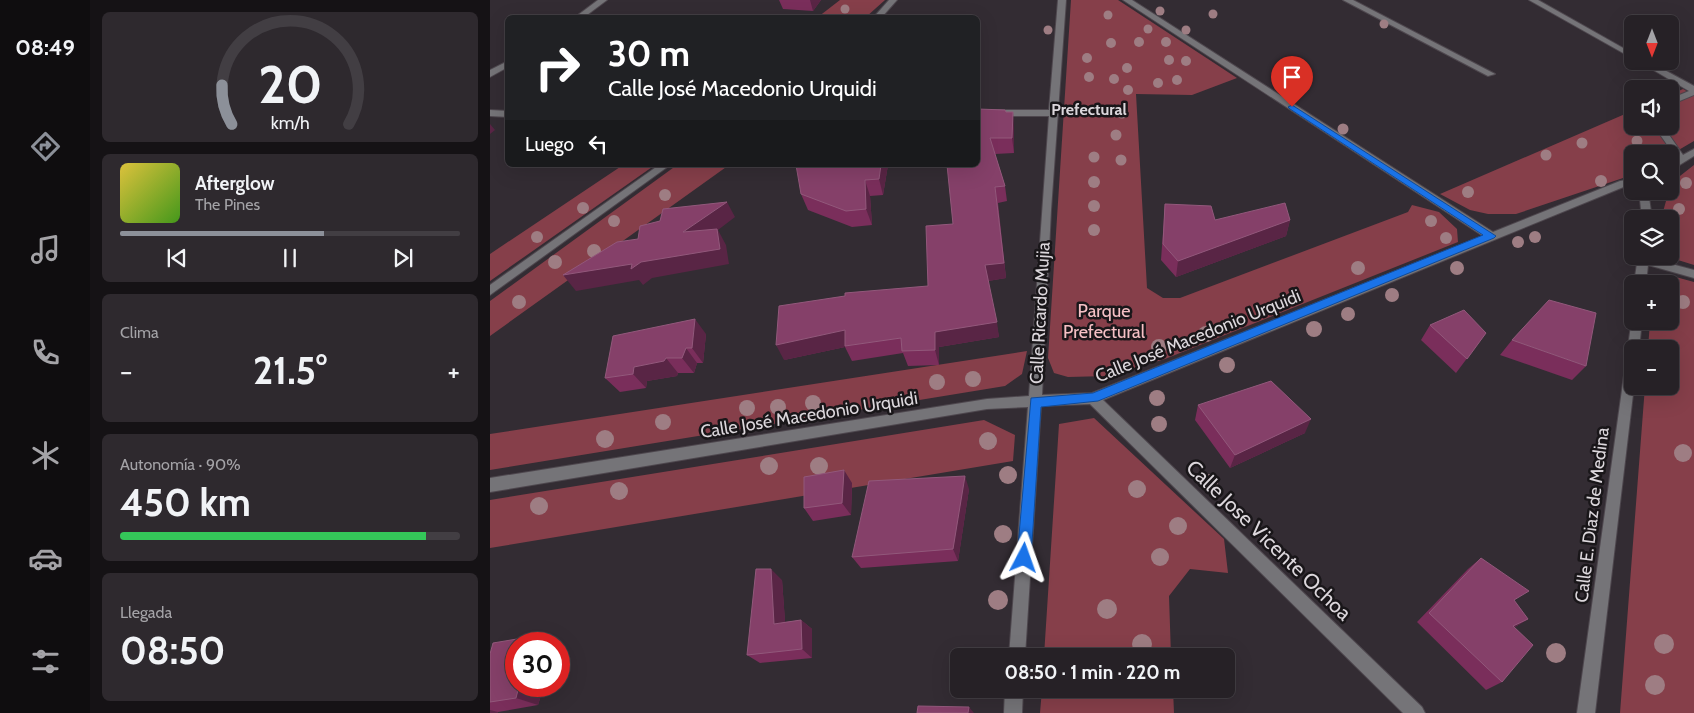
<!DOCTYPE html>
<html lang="es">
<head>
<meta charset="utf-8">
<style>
	:root { --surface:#262126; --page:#2e292e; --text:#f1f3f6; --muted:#a4a3a7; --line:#423e43; --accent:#8c9099 }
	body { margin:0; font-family:Cabin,sans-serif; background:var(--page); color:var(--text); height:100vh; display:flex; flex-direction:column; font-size:19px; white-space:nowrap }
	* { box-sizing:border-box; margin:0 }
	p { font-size:16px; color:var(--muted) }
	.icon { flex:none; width:28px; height:28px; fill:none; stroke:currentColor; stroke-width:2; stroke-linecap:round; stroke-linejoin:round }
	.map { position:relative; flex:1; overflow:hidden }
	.drawer { display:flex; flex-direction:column; gap:12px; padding:12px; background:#151215; width:400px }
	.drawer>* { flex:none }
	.guide { position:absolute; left:15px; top:15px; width:475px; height:152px; border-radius:8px; box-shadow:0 5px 20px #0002,0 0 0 1px var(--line); background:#202124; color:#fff; overflow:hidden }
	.needle { width:32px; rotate:180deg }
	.controls { position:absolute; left:1134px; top:15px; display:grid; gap:10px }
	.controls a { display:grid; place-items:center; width:55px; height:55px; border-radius:8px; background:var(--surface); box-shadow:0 5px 20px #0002,0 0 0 1px var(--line); font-size:25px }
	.speed { position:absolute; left:15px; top:632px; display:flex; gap:10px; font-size:25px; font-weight:700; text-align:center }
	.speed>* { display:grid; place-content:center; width:65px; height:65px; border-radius:50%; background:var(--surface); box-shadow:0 5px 20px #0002,0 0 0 1px var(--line); line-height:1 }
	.speed .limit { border:8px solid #d22; background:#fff; color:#111 }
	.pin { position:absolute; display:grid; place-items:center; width:42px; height:42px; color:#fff; margin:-51px -21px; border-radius:50% 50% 50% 0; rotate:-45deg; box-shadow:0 0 5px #0007 }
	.pin .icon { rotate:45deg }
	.me { position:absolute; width:55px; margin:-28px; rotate:4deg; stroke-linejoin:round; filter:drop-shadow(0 0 4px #0008) }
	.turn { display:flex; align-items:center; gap:18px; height:105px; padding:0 20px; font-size:22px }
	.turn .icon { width:65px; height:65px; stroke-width:2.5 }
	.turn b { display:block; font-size:35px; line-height:42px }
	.then { display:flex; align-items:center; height:48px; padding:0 20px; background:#0003; gap:10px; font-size:19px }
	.big { font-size:38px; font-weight:700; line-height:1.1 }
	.drawer .widget { flex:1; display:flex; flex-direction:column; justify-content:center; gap:8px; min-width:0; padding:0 18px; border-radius:8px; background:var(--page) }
	.drawer .dial { align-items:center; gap:0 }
	.dial svg { height:130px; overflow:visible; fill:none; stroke:var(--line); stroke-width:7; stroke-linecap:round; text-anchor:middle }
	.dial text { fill:var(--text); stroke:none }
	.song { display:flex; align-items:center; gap:15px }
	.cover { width:60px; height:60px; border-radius:8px; background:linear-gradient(135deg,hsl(50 70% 55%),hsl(100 70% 35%)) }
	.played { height:5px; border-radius:2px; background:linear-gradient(90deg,var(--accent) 60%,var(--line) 60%) }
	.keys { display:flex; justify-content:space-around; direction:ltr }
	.heat { display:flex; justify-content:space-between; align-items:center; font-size:28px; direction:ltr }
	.charge { height:8px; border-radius:4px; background:linear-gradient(90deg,#34c759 90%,var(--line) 0) }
	.trip { position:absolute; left:460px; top:648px; width:285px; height:50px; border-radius:8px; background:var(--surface); box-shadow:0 5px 20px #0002,0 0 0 1px var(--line); font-weight:700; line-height:50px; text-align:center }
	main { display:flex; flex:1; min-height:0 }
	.tabs { display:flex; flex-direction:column; width:90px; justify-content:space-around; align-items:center; background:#0f0d0f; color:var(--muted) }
	.tabs .icon { width:35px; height:35px }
	.tabs .current { color:var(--accent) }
	.tabs b { font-size:22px; color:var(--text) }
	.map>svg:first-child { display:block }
	.green { fill:#863f4a }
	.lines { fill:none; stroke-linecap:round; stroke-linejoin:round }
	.minor-casing { stroke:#4e474e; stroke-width:2 }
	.minor { fill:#757478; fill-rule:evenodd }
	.tree { fill:#9e7d83 }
	.wall { fill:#7a2e5b }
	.shaded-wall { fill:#592545 }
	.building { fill:#854069; stroke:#92587b }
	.route { fill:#1a73e8; stroke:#114b97 }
	.labels { text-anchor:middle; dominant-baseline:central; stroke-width:5; stroke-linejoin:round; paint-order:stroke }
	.far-neighbourhood-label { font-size:16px; font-weight:bold; fill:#dcd7dc; stroke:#191619 }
	.park-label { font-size:18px; fill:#f6c0c5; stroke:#191619 }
	.street-label { font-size:18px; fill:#dcd7dc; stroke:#191619 }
	.near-street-label { font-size:21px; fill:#dcd7dc; stroke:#191619 }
</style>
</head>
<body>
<main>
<nav class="tabs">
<b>08:49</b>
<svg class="icon current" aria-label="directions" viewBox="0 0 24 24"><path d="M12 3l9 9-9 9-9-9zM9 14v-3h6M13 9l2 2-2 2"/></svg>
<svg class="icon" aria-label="music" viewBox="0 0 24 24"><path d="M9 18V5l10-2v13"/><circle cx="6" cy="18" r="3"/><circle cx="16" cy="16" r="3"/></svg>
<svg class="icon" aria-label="phone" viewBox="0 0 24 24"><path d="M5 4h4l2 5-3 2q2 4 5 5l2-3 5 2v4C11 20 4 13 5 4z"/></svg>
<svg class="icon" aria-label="climate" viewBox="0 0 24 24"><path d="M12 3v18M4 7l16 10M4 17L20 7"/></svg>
<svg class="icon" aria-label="car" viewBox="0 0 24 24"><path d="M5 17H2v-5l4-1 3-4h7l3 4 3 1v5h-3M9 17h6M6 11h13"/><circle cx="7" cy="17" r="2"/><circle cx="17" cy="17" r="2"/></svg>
<svg class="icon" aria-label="filters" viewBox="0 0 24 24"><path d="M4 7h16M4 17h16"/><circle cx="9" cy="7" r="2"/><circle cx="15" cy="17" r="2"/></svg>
</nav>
<section class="drawer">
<div class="widget dial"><svg viewBox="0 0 100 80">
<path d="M14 69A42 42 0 1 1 86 69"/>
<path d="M14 69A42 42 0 0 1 8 45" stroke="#8c9099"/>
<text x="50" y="56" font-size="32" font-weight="700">20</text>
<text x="50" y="72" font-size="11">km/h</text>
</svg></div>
<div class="widget">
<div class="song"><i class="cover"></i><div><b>Afterglow</b><p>The Pines</p></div></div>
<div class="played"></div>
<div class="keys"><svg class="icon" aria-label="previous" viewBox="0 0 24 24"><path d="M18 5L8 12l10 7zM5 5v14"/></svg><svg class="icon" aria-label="pause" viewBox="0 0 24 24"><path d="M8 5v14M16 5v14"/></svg><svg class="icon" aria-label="next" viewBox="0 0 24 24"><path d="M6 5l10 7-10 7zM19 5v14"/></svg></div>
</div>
<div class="widget"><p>Clima</p>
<div class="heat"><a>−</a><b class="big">21.5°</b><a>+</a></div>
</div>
<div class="widget"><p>Autonomía · 90%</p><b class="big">450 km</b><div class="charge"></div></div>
<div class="widget"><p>Llegada</p><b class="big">08:50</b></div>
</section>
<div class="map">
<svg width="1204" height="713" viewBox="0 0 1204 713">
	<rect width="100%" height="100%" fill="#332c33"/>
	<path class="green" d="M350,0H395L376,17H328Z
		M581,0H628L747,78L702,95L646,94L657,288L673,298H690L918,212L922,205L949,212L967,229L968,242L675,359L617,376L578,377L564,373L558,358Z
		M1193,89L1204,95V141L1180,155L1142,154V175L1026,214H998L980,210L950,194L1142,111V126H1180V95Z
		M133,165H165L0,281V254Z
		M187,165H239L0,336V301Z
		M1204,165V265L1175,256H1180V219H1171L1181,183Z
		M1182,276L1204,282V713H1130L1155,386H1180V349H1158L1160,321H1180V284H1163V279Z
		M537,351L532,374L515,386L0,470V434Z
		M604,418L734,539L738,573L700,569L679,596L681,656H554L569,424Z
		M494,420L525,435L523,461L0,548V500Z
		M552,689H683L684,713H550Z"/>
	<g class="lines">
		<g class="minor-casing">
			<path id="minor" d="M108,0H117L93,18H84Z
				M399,0H407L391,18H383Z
				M568,0H576L561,210L552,395L602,393L993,236L633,0H642L1003,232L1130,181L1142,179V185L1136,186L613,400L932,707L935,713H913L600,404L551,406L535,656H519L538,407L497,409L0,492V478L497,399L539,396L559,116H488V110H559Z
				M853,0H863L1005,74L998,76Z
				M1039,0H1048L1142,53V58Z
				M18,61V67L0,77V70Z
				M1148,61H1158L1204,86V95L1180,105V99L1199,91Z
				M0,110L18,111V117L0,116Z
				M1164,126H1173L1193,155L1204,149V156L1180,171V164L1187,159Z
				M169,165H180L0,295V285Z
				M1142,188V191H1151L1159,197L1162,219H1152L1150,200L1139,191Z
				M1148,256H1159V258L1204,270V278L1158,265L1156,284H1144Z
				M1142,318V321H1152L1149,349H1142V386H1144L1105,713H1087Z
				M515,689H533L532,713H514Z"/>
		</g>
		<use href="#minor" class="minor"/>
	</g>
	<g class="tree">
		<circle cx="355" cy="9" r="4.5"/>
		<circle cx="670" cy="11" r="4.5"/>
		<circle cx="723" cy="14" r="4.5"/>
		<circle cx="618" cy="15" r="4.5"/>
		<circle cx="894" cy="24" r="4.5"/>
		<circle cx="658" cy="29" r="4.5"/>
		<circle cx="558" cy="30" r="4.5"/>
		<circle cx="696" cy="30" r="4.5"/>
		<circle cx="649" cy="42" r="5"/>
		<circle cx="676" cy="42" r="5"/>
		<circle cx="621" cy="43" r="5"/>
		<circle cx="597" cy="58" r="5"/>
		<circle cx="679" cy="60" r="5"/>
		<circle cx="696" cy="61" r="5"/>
		<circle cx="637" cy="68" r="5"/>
		<circle cx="599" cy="77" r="5"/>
		<circle cx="624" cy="79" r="5"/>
		<circle cx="687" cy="80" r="5"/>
		<circle cx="668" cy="83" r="5"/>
		<circle cx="638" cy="90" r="5"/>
		<circle cx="632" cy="113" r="5.5"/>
		<circle cx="853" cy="129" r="5.5"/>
		<circle cx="626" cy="135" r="5.5"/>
		<circle cx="1147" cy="141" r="5.5"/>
		<circle cx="1092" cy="143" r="5.5"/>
		<circle cx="1056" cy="155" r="5.5"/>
		<circle cx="604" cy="157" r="5.5"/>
		<circle cx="631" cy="160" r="5.5"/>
		<circle cx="1111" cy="181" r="6"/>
		<circle cx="604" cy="182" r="6"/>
		<circle cx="1196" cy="183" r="6"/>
		<circle cx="978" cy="192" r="6"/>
		<circle cx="175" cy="195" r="6"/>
		<circle cx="604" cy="206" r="6"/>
		<circle cx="93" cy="208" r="6"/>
		<circle cx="1189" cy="209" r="6"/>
		<circle cx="124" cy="221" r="6"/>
		<circle cx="941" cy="221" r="6"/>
		<circle cx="604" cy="230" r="6"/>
		<circle cx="47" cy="237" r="6"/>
		<circle cx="1045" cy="237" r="6"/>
		<circle cx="956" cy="238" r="6"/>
		<circle cx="1028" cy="242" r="6"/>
		<circle cx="104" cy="251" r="7"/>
		<circle cx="65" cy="262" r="7"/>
		<circle cx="868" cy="268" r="7"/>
		<circle cx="967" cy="268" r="7"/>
		<circle cx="902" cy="295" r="7"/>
		<circle cx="29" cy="302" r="7"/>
		<circle cx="1193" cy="302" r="7"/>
		<circle cx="858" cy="314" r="7"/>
		<circle cx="824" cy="329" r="8"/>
		<circle cx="716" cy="334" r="8"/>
		<circle cx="669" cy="347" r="8"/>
		<circle cx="737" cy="365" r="8"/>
		<circle cx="483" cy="379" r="8"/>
		<circle cx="447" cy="382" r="8"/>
		<circle cx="667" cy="398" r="8"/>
		<circle cx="323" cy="403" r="8"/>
		<circle cx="288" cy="407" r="8"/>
		<circle cx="257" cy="408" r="8"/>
		<circle cx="173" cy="422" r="8"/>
		<circle cx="669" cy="424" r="8"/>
		<circle cx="115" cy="439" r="9"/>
		<circle cx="498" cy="441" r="9"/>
		<circle cx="1193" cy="453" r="9"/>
		<circle cx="279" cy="466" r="9"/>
		<circle cx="329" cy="466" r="9"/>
		<circle cx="518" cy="475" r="9"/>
		<circle cx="719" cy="483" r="9"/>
		<circle cx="647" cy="489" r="9"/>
		<circle cx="129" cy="491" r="9"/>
		<circle cx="49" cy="506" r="9"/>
		<circle cx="688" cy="526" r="9"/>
		<circle cx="513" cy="534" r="9"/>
		<circle cx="670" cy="557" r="9"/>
		<circle cx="508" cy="600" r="10"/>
		<circle cx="617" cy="609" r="10"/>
		<circle cx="652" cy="644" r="10"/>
		<circle cx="1174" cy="644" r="10"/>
		<circle cx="1066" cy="653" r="10"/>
		<circle cx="1165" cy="685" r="10"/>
	</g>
	<path class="wall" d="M289,0H331L323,11L293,9Z
		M488,109L524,128V153L505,154L515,186L517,201L508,203L516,278L498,281L509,337L449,347V365L418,366L413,353L362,361L355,347L294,360L438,286L463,224Z
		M398,165L393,195L380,196L382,225L362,227L318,210L311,194Z
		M675,204L725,220H800L796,236L686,277L671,260Z
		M940,325L996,333L966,373L931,340Z
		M216,334L213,363H207L204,373H188L187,376L157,381L156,388L130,392L115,378Z
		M1022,340L1096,366L1082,380L1010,355Z
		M708,405L815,433L740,468L705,420Z
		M362,483L361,515L323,521L314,508Z
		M479,489L468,561L371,568L362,557Z
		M991,558L1038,619L1025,627L1012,682L996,690L927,622L978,569Z
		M292,580L295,622L311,620L322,629V658L270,663L257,655Z
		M45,636L62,644H26V686H54L48,705L8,712V713H0V654Z"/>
	<path class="shaded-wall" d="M320,0H331L323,11Z
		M523,112L524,128V153L522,138Z
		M0,124L5,130L0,134Z
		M391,165H398L393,195L389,179Z
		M375,180L380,196L382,225L376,209Z
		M505,187L516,278L498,281L495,265Z
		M237,202L245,217L228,230L236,245L239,264L162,278L153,285L149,280L86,291L73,275L193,232Z
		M800,220L796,236L686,277L688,261Z
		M205,319L216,334L213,363L202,348Z
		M507,322L509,337L449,347V365L445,350V332Z
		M355,330V347L294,360L286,345Z
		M196,348L207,363L204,373L192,358Z
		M176,358L188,373L187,376L157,381L156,388L143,374L144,367Z
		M821,419L815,433L740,468L745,455Z
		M354,470L362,483L361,515L352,503Z
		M475,476L479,489L468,561L463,549Z
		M281,569L292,580L296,634L284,624Z
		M1038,619L1022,629L1023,626Z
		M311,620L322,629V658L312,649Z
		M45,636L62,644H43Z
		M29,686H54L48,705L26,698Z
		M479,707L484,713H478Z
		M0,710L8,712V713H0Z"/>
	<path class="building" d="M488,109L515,110L516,112H523L522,138H500L515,186L505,187L514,263L495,265L507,322L445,332V350L412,351L411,338L355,346V330L286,345L289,306L355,296V293L438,286L436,226L463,224L457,165H488Z
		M306,165H391L389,179L375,180L376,209L356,211L311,194Z
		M237,202L193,232L227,229L230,249L151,262L141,269L142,264L73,275L127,242L148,239L150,226L170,221L173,209Z
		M795,203L800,220L688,261L673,244L675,204L721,206L725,220Z
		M1059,300L1106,313L1096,366L1022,340Z
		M974,310L996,333L977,359L940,325Z
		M205,319L202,348H196L192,358H176L174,361L144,367L143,374L115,378L123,336Z
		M781,381L821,419L745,455L708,405Z
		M354,470L352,503L314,508V477Z
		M475,476L463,549L362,557L379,481Z
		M991,558L1039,591L1024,600L1038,619L1023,626L1043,645L1012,682L939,613Z
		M266,569H281L284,624L311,620L312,649L257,655Z
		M45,636L43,644H26V686H29L26,698L0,702V654L3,643Z
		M428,706L479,707L478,713H427Z"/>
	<path class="route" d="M802,105L1006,236L1004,238L608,401L551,407L541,558L539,563L534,565L529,563L527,558L541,398L603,393L993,235L800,109L798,107Z"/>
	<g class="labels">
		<g class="far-neighbourhood-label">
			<text x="599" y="109">Prefectural</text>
		</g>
		<g class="park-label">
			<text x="614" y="311">Parque<tspan x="614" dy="21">Prefectural</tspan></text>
		</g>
		<g class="street-label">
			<text transform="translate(550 313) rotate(-87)">Calle Ricardo Mujia</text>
			<text transform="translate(708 336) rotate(-22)">Calle José Macedonio Urquidi</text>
			<text transform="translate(319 415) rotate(-9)">Calle José Macedonio Urquidi</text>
			<text transform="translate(1102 515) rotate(-83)">Calle E. Diaz de Medina</text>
		</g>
		<g class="near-street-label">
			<text transform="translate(779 540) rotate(44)">Calle Jose Vicente Ochoa</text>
		</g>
	</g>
</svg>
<div class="controls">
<a><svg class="needle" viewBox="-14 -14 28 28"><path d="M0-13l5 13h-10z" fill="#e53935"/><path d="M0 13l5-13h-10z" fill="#a4a3a7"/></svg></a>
<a><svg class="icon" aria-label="sound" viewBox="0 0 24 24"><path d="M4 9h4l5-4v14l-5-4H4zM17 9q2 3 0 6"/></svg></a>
<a><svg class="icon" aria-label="search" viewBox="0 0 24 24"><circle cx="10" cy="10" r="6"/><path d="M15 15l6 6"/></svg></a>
<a><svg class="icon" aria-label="layers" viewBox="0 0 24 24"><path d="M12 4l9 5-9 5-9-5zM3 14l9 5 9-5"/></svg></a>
<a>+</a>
<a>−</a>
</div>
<div class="speed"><div class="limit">30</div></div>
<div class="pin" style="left:802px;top:107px;background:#d93025"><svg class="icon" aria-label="arrive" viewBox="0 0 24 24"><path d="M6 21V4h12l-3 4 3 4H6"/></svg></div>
<svg class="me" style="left:534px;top:558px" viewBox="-20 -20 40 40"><path d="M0-17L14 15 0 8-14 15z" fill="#1a73e8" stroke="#fff" stroke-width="4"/></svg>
<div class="trip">08:50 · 1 min · 220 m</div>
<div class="guide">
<div class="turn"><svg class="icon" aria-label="right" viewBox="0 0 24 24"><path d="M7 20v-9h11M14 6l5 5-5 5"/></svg><div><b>30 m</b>Calle José Macedonio Urquidi</div></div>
<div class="then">Luego<svg class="icon" aria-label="left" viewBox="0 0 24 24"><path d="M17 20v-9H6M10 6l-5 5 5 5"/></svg></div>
</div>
</div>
</main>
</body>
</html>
